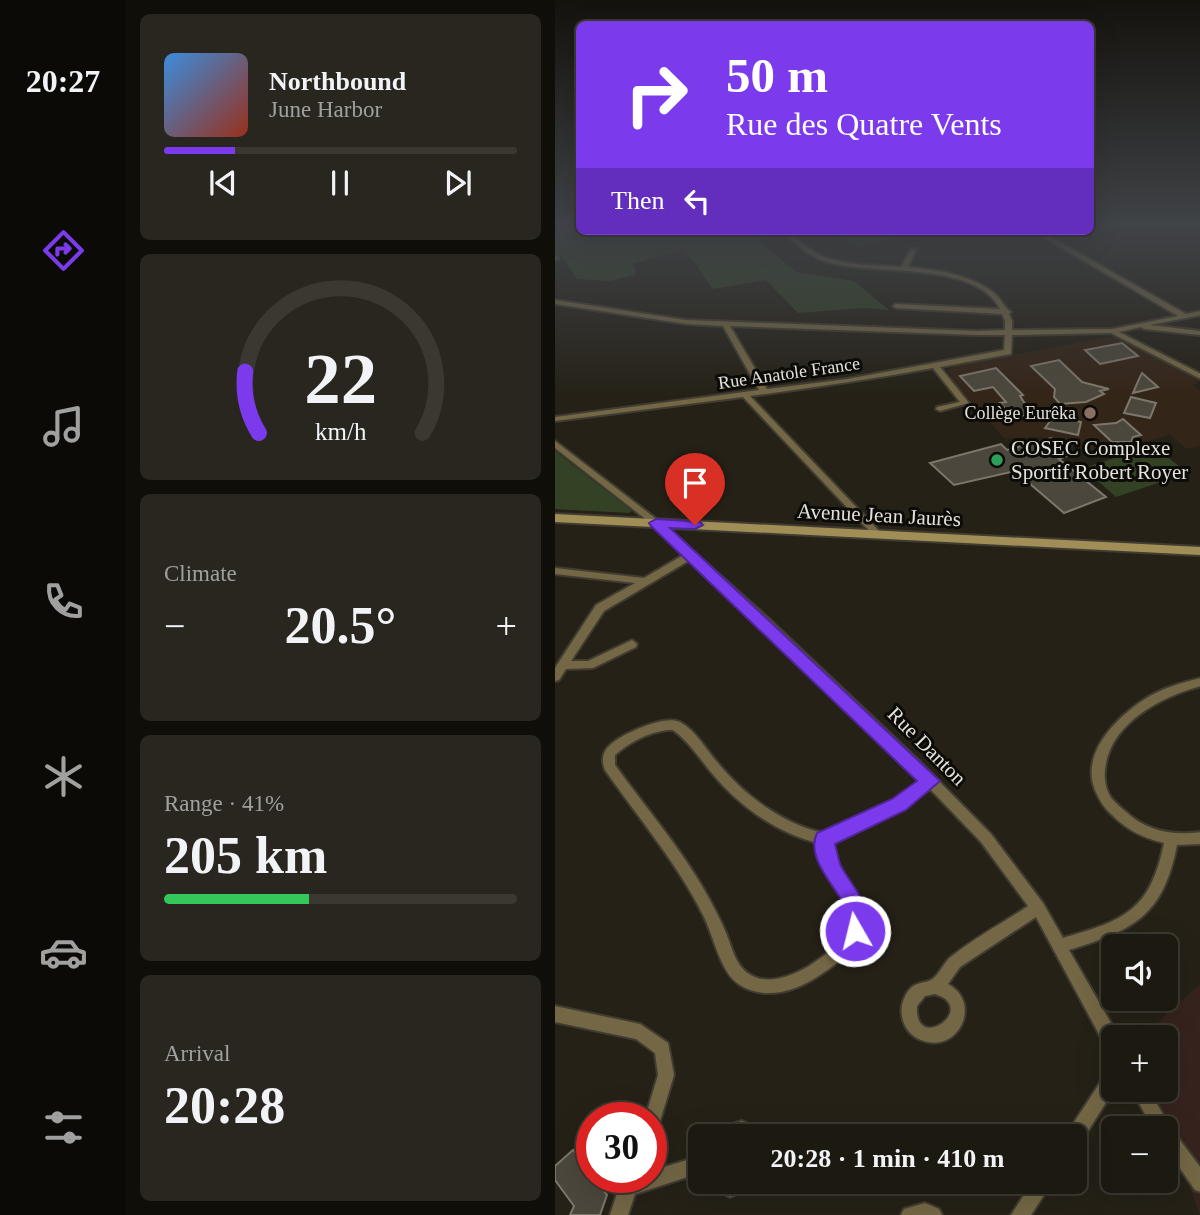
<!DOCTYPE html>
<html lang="en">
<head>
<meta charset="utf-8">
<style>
	:root { --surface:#1c1911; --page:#29261f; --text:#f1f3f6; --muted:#a0a09f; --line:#3a3831; --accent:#7c3aed }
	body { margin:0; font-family:Georgia,serif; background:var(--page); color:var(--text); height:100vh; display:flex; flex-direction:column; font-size:26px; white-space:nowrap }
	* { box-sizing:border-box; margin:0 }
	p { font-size:23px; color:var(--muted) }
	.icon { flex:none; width:38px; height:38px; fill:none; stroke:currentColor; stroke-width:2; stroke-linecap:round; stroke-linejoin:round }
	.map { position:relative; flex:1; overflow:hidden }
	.panel { display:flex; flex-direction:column; gap:14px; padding:14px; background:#0f0e09; width:429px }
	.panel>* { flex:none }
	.guide { position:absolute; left:21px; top:21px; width:518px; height:214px; border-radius:10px; box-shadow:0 7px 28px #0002,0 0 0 2px var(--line); background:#7c3aed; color:#fff; overflow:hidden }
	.controls { position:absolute; left:546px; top:934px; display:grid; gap:14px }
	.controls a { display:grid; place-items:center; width:77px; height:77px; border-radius:10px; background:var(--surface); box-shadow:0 7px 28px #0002,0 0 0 2px var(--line); font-size:35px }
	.speed { position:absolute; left:21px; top:1102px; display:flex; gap:14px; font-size:35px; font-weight:700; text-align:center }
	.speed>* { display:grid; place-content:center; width:91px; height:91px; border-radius:50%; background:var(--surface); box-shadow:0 7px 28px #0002,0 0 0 2px var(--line); line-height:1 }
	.speed .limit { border:10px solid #d22; background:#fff; color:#111 }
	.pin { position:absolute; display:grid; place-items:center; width:60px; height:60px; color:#fff; margin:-72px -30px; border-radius:50% 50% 50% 0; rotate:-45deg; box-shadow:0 0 7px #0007 }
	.pin .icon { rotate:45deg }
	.me { position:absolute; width:77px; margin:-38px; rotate:352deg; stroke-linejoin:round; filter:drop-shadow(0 0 5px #0008) }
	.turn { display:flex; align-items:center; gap:24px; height:147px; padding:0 35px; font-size:32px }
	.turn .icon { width:91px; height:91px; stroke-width:2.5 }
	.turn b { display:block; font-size:49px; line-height:60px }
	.then { display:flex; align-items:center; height:66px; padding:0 35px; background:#0003; gap:14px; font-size:26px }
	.big { font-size:52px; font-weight:700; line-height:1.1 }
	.panel .card { flex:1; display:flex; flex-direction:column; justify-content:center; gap:10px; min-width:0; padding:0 24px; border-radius:10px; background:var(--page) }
	.panel .dial { align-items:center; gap:0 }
	.dial svg { height:182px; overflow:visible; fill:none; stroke:var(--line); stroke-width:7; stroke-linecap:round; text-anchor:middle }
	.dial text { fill:var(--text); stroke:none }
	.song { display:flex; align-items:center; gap:21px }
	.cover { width:84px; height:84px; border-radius:10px; background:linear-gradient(135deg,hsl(210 70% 55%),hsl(10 70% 35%)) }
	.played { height:7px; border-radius:4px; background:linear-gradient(90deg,var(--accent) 20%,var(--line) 20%) }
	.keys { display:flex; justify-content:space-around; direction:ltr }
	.heat { display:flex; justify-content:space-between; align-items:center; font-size:38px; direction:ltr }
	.charge { height:10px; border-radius:5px; background:linear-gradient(90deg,#34c759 41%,var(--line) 0) }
	.trip { position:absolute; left:133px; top:1124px; width:399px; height:70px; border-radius:10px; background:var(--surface); box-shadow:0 7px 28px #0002,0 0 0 2px var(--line); font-weight:700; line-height:70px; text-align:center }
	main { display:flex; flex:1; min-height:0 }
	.tabs { display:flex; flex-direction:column; width:126px; justify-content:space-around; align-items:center; background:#0b0a07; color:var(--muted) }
	.tabs .icon { width:49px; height:49px }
	.tabs .on { color:var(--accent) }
	.tabs b { font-size:32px; color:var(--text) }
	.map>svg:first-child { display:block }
	.industrial { fill:#36231e }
	.education { fill:#342519 }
	.green { fill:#334225 }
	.building { fill:#4c473c; stroke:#7c776b; stroke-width:2 }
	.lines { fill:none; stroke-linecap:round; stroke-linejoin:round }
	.minor-casing { stroke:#403c32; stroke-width:4 }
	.secondary-casing { stroke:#403c32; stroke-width:4 }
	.minor { fill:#736745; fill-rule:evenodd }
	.secondary { fill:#a18e57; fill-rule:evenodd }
	.route { fill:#7c3aed; stroke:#51269a; stroke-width:2 }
	.education-dot { fill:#8d6e63; stroke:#0c0b07; stroke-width:2.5 }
	.leisure-dot { fill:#2e9e5b; stroke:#0c0b07; stroke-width:2.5 }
	.labels { text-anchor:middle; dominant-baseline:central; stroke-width:6; stroke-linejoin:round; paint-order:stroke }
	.far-street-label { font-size:18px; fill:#e4e1db; stroke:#0c0b07 }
	.far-poi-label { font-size:18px; fill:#e4e1db; stroke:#0c0b07; text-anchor:end }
	.poi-label { font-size:21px; fill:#e4e1db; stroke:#0c0b07; text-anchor:start }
	.street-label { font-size:21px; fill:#e4e1db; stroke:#0c0b07 }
</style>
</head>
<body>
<main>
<nav class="tabs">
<b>20:27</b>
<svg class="icon on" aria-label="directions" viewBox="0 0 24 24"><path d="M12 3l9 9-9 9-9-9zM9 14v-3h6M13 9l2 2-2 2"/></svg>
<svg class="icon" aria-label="music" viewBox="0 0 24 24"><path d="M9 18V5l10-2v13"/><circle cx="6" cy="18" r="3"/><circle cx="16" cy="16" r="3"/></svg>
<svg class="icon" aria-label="phone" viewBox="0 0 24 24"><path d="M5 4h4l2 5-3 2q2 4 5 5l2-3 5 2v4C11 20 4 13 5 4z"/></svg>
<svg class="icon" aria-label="climate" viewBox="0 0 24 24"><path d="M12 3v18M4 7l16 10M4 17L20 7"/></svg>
<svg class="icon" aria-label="car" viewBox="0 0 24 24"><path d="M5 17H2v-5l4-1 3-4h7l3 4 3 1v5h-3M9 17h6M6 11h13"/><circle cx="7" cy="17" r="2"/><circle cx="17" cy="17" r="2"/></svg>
<svg class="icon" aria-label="filters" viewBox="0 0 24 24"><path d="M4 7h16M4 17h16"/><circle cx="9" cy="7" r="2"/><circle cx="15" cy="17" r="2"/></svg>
</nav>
<section class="panel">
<div class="card">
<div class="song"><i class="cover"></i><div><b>Northbound</b><p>June Harbor</p></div></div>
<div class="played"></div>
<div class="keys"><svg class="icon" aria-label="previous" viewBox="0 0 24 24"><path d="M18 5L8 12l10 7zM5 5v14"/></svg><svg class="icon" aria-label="pause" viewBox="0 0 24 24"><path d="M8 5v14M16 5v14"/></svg><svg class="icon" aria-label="next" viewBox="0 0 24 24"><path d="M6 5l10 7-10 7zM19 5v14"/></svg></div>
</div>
<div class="card dial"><svg viewBox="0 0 100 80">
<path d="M14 69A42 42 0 1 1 86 69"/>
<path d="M14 69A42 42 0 0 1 8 42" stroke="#7c3aed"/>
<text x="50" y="56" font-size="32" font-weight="700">22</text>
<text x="50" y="72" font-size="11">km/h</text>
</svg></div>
<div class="card"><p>Climate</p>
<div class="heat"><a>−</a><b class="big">20.5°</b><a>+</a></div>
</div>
<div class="card"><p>Range · 41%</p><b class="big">205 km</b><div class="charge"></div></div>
<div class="card"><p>Arrival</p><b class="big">20:28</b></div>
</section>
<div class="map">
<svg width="646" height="1215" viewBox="0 0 646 1215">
	<rect width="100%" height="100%" fill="#252117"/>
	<path class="industrial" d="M645,984V1215L599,1090H611V1038H586Z"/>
	<path class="education" d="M559,336L645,380L639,386L645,390V446L632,449L615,435L549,453L482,437L450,439L393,377L397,376L393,370L401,366Z"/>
	<path class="green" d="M0,226H24V231H237L203,240L241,272L299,281L334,310L310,308L243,313L211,280L158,289L136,258L125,250L78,264L81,275L54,281L22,279L6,256L0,257Z
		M271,231H369L303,247Z
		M598,446L633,473L561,497L528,468Z
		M0,451L77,511L74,513L0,509Z"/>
	<path class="building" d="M567,343L583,356L545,364L530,350Z
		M504,360L527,382L554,389L545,391L549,394L531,402L505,404L499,397L500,389L476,366Z
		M441,368L468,395L465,396L475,411L483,413L459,418L445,403L451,402L438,387L419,391L405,376Z
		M587,373L603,387L578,393L584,379Z
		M576,397L601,403L595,418L569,413Z
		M499,416L526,422L523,435L490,428Z
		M568,419L586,435L578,437L576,442H557L539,425L561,423Z
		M496,438L515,455L504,459L551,497L509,513L460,471L399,485L375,463L446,444L452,450Z
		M18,1150L52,1195L45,1215H15L19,1206L0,1180V1166Z"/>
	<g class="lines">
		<g class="minor-casing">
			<path id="minor" d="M478,231H485L631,314L646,311V315L595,325L646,331V335L589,329L586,327L564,332L646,374V379L556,333L457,335L456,354L385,367L414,403L385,411L381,409L382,407L405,402L378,368C317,379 255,388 195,396L326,533L328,535L326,537H320L188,397L0,421V417L204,390L168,326L131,324L0,304V300L131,320L422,331L450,330V321L447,314L341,308L338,306L341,304L445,309C420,260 319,276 272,262C256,257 244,247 231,236V234L233,233C244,239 253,249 265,255C289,266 320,265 346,267L356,249H360L361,250L353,267C383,270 413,274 438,292C446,298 449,308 456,312L454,314L457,321V330L557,329L623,316ZM175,326L422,335H450L449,350L292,379L212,389Z
				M0,256L3,257V259L0,260Z
				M0,441L104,521L214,619L365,762L436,834L488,903L508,938C570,920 595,911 609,843C585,837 571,829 554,812C547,805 544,799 540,790C525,753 562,717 590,699C607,688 626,683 646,678V686C605,697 554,724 550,770C549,780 551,792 558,800C562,804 566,808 570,811C591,831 617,836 646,832V844L622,845C608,916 579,930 514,950L564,1037L558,1038V1051L552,1049L481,917L405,967L393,984C428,1003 403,1055 366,1040C356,1036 349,1028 347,1016C345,1007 349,994 357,987C363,982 370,983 376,980C385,975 389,961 397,956C421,937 448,923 473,906L426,842L375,789L349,808L276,842C281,866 290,874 302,894C323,931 294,956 265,975C241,991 211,1001 185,985C165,973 159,936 148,915C122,863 83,817 50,770C44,755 51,747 63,739C76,731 110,715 125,722C140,730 151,749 162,762C189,795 226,823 268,833L339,800L367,780L206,625L135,560L49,611L16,661H33L77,640L82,644L81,647L38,668L11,669L4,680L0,681V668L41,605L80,583L0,574V568L89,578L130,554L98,525L0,448ZM112,730H118C133,741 143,756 155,771C182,804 220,833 263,843C275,905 334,914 254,966C237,976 212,986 194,974C180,965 177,947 171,933C167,923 162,914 157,904C131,854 93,811 60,765V755C75,742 92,733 112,730ZM380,994C425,1008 359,1055 362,1006L370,996Z
				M0,1006L85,1024L113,1043L119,1075L102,1131L96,1133V1118H90L103,1075L100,1053L81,1039L0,1022Z
				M558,1070L559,1090L526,1142L520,1144V1136H512L514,1130L552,1072Z
				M577,1090H594L615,1127L646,1168V1192L640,1190L611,1148V1129H598Z
				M187,1121L207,1130L209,1136H158L160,1130Z
				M145,1156V1173L80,1194L73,1215H55L67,1178H96V1171Z
				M153,1181H204L201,1187L175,1197L156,1187Z
				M478,1181H498L476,1215H456Z
				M370,1203L384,1209L387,1215H346L349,1209Z"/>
		</g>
		<g class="secondary-casing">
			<path id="secondary" d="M0,514L646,547V555L0,522Z"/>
		</g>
		<use href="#minor" class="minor"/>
		<use href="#secondary" class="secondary"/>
	</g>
	<linearGradient id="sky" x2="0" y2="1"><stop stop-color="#14120d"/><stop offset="0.57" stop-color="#404347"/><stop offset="1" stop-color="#404347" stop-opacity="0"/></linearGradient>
	<rect width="646" height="396" fill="url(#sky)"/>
	<path class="route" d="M101,519L145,522L148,525L140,529L115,528L385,781L351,810L280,844C282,851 283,859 286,866C299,891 322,907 308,938L300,941L293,938C288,927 294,916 289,905C280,885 250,858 262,833L337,799L362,781L96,526L94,523Z"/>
	<circle class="education-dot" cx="535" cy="413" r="7"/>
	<circle class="leisure-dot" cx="442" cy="460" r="7"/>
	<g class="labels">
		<g class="far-street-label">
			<text transform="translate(234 373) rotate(-8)">Rue Anatole France</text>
		</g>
		<g class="far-poi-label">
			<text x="521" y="413">Collège Eurêka</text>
		</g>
		<g class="poi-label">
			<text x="456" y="448">COSEC Complexe<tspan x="456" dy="24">Sportif Robert Royer</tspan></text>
		</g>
		<g class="street-label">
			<text transform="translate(324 515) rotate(3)">Avenue Jean Jaurès</text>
			<text transform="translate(372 746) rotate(45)">Rue Danton</text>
		</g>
	</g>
</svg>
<div class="controls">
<a><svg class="icon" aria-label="sound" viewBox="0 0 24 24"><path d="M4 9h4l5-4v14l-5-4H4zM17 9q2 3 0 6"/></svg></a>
<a>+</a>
<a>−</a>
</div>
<div class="speed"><div class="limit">30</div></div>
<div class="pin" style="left:140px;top:525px;background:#d93025"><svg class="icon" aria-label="arrive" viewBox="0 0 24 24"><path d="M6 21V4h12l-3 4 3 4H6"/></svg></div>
<svg class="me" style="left:300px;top:931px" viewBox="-20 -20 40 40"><circle r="17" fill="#7c3aed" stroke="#fff" stroke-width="3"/><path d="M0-11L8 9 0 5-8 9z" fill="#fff"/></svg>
<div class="trip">20:28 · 1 min · 410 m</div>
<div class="guide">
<div class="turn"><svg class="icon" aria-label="right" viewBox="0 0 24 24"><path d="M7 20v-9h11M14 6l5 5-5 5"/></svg><div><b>50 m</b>Rue des Quatre Vents</div></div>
<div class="then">Then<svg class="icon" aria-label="left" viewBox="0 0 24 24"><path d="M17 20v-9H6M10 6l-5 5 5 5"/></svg></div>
</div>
</div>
</main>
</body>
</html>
